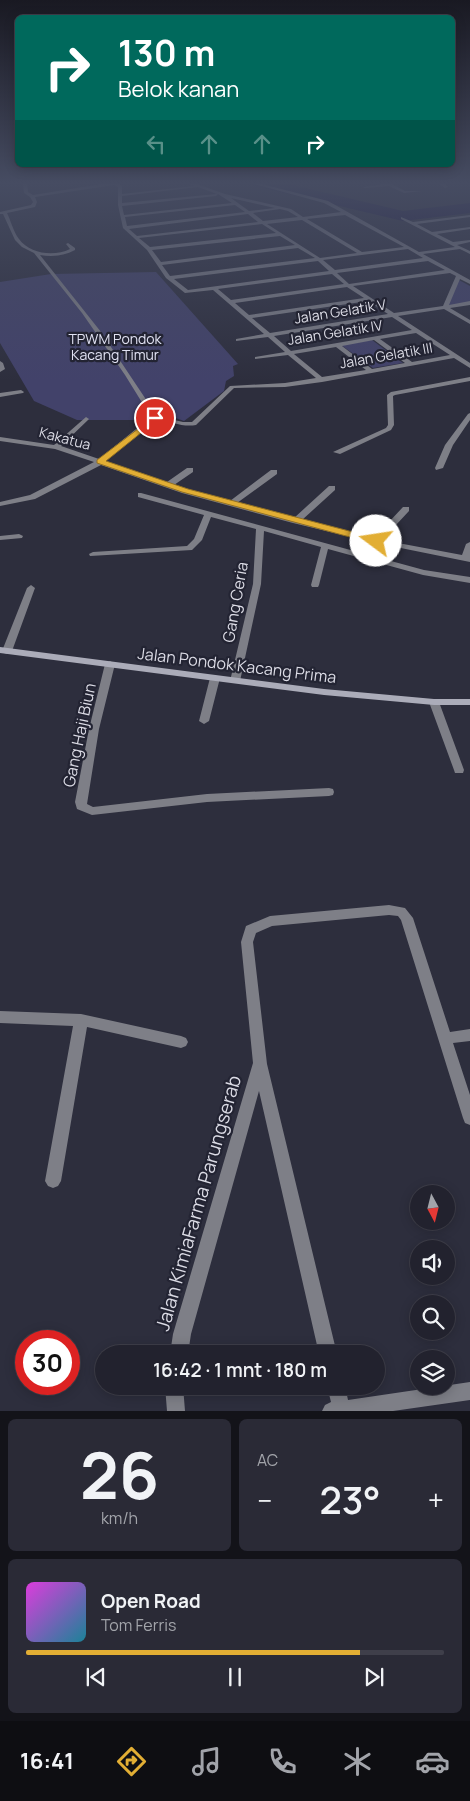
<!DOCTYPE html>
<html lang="id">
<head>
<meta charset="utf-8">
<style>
	:root { --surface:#22222e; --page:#2a2a36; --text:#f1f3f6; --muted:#a2a4aa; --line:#3f3f4a; --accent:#e2ae34 }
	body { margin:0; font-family:Manrope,sans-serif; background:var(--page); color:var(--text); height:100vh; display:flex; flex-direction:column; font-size:19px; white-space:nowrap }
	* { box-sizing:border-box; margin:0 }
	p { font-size:16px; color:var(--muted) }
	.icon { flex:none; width:28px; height:28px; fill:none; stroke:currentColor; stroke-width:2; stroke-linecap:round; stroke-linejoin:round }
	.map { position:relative; height:1411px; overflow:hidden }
	.details { display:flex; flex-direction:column; gap:8px; padding:8px; background:#131319; flex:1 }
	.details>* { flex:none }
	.hud { position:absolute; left:15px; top:15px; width:440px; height:152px; border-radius:8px; box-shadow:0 2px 12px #0003,0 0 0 1px var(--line); background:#00695c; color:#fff; overflow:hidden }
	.needle { width:32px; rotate:173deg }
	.tools { position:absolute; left:410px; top:1185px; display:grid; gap:10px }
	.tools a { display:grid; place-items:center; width:45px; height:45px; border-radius:50%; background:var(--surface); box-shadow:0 2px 12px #0003,0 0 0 1px var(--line); font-size:25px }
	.speed { position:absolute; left:15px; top:1330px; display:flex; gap:10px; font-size:25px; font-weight:700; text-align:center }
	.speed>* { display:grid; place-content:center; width:65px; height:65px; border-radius:50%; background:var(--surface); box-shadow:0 2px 12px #0003,0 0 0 1px var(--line); line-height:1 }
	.speed .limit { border:8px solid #d22; background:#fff; color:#111 }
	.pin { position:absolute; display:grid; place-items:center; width:42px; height:42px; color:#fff; margin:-21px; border:2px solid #fff; border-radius:50%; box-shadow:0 1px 5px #0007 }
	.me { position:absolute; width:55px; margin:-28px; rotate:284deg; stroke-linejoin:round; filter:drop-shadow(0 0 4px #0008) }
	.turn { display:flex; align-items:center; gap:18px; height:105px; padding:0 20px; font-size:22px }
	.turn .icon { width:65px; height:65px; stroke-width:2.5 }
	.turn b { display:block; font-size:35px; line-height:42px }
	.lanes { display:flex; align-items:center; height:48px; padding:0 20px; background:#0003; justify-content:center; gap:25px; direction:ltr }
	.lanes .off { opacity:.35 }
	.big { font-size:38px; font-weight:600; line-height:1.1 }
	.details .widget { flex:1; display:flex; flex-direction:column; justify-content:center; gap:8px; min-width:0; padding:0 18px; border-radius:8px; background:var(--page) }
	.details .dial { align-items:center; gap:0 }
	.dial b { font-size:65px; line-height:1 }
	.song { display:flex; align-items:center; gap:15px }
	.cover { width:60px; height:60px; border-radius:8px; background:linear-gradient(135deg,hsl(300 70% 55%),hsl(190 70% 35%)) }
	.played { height:5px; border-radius:2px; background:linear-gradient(90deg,var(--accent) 80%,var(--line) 80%) }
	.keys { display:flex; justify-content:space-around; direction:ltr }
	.heat { display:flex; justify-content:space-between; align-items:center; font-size:28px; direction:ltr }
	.details .tiles { flex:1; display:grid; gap:8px; grid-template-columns:1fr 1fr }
	.widget:last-child { grid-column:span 2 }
	.trip { position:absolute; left:95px; top:1345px; width:290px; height:50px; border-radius:25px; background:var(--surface); box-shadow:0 2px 12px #0003,0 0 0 1px var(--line); font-weight:600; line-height:50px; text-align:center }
	.dock { display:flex; height:80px; justify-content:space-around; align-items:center; background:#0e0e12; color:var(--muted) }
	.dock .icon { width:35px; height:35px }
	.dock .current { color:var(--accent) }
	.dock b { font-size:22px; color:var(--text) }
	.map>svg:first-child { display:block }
	.green { fill:#42426a }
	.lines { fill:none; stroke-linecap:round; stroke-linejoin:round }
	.river { fill:#16113e; fill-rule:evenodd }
	.street { fill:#7e7f87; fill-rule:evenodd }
	.secondary { fill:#abacb9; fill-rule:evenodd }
	.route { fill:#e2ae34; stroke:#937122 }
	.labels { text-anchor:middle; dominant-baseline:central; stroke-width:4.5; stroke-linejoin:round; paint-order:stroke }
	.far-street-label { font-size:14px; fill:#dbdbe5; stroke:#232433 }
	.far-park-label { font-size:14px; fill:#e1e2f3; stroke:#232433 }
	.street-label { font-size:16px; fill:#dbdbe5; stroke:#232433 }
	.near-street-label { font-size:19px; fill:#dbdbe5; stroke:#232433 }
</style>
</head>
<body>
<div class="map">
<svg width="470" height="1411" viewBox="0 0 470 1411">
	<rect width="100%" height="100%" fill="#2d2e3d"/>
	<path class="green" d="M156,272L238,364L233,366L234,376L226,381L224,391L184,421L159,412H147L139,420H77L34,401L0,343V282L51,274Z
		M457,279L470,286V302L448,306Z
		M372,340L403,363L373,368L341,345Z"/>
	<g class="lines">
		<path class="river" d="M253,183H284L403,211L470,203V213L403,221L255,186Z"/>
		<path class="street" d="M23,183H27L28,192L33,195L108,183H121L119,184L122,186V194L194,186L187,183H194L225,194L291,209L303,217L341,212L324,203L250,183H258L328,201L419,252L455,247L401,219V217L413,222L470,215V217L417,224L432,232L470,227V229L437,234L453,242L470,240V242L457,245L470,251V254L460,249L423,254L470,280V284L460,279L449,305L470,301V305L450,308L470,320V324L444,309L398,316L470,363V368L454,358L322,382L285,387L234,388L196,425C181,428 168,419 153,421L105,461L167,482L187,468H193V472L174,485L230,501L271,470H277V474L237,503L294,518L329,486H335V490L302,520L374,538L403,507H409V511L382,540L462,555L466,544L470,542V562L376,543L293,523L182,493L101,465L35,499L0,506V502L30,495L94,462L55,449L0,441V437L54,445L86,417L89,419L88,420L61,446L99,459L151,417L125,375L82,313L34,253L22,247L15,240L3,214H0V212L31,205L33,202L30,197L24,193ZM114,185L118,187V205L123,228L147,250L166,278L185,293L213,290L264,334L236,339V341L268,337L285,352L255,357V359L288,355L316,378L285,383L230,386L192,422H183L157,416L101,332L40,255C52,257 64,256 75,250V248L68,243L66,244L70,249C54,257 30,254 19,239C13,231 11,221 7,213L35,207L37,202L35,197ZM198,187L217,194L122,203V196ZM218,194L232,203L124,215L122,206L216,196ZM231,198L275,208L249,211ZM235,205L245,212L127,226L125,217ZM280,209L288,211L298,217L263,221L253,213ZM248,214L258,222L137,236L129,229ZM345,215L404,247L362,252L307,219ZM302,220L357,253L320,258L267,224ZM262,224L276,233L150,247L139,238ZM280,236L295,245L161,262L152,250ZM298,248L315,258L170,276L162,265ZM408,249L423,258L335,270L323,260ZM318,261L329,271L188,290L174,279ZM428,261L445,270L349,284L337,273ZM450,273L456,276L443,306L394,313L353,286ZM332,274L344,284L231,300L218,289ZM347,287L364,298L249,315L235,303ZM368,301L388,314L270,333L252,318ZM392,317L412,330L291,351L274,336ZM416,333L450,355L412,362L380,339ZM374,340L405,363L372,369L342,346ZM336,347L366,370L322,377L294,354Z
			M390,183L405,191H422L404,193L389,186L365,188L363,187Z
			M439,183H444L448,187L445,188Z
			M0,361L3,363L5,369L0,372Z
			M470,377V381L395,395L393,396L394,425L391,430L340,454L333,452L386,428L388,425L387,395L391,392Z
			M21,390L24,392L23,393L0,397V393Z
			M470,413V420L453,445L443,468L436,470L435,468L445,445L468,414Z
			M138,493H141L424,570L470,577V583L423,575L328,549L319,585L318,587H312L311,585L321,547L264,531L261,584L240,681L238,683H232L230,681L253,584L256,529L211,517L202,540L192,550L90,556L89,554L93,552L187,546L194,539L204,515L138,497Z
			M19,534L23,536L22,538L0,540V536Z
			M31,585L35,588L12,651L7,654L4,653L2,651L27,588Z
			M110,661L115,664L99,729L87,804L93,807L207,794L329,788L333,789L334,792L333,795L329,796L207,802L92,815L77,809L75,802L89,729L105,664Z
			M215,675L220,678L209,721L204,724L199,721L210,678Z
			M434,699L439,702L464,770L463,773H455L454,770L429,702Z
			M389,905L405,908L413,918L450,1032L470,1029V1041L453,1043L470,1095V1125L465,1123L463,1118L401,920L398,916L389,915L272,926L256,933L253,942L267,1064L337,1354H319L259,1091L191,1334L188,1354H170L173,1334L253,1063L241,942L246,926L270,916Z
			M0,1011L81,1014L181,1036L186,1038L188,1042L186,1046L181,1048L87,1027L61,1181L58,1186L53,1188L48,1186L45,1181L73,1026L0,1023Z
			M470,1382V1400L393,1411H322L325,1405L331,1402L327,1386H345L348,1400Z
			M165,1386H183L185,1411H167Z"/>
		<path class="secondary" d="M0,647L324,689L434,699H470V705H434L324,695L0,653Z"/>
	</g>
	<linearGradient id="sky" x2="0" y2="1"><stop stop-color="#191922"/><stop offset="0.48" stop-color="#464c62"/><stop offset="1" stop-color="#464c62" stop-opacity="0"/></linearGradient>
	<rect width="470" height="381" fill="url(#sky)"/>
	<path class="route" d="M155,416L158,418L157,420L106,461L188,489L380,539L381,541L376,544L182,492L97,463V460Z"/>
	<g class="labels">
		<g class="far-street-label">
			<text transform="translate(340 311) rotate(-9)">Jalan Gelatik V</text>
			<text transform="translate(335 332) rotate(-9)">Jalan Gelatik IV</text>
			<text transform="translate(386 355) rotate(-10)">Jalan Gelatik III</text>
			<text transform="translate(65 438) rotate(15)">Kakatua</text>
		</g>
		<g class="far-park-label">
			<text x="115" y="338">TPWM Pondok<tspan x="115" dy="16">Kacang Timur</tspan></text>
		</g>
		<g class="street-label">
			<text transform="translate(235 602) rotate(-80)">Gang Ceria</text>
			<text transform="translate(237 665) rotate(7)">Jalan Pondok Kacang Prima</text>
			<text transform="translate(79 735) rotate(-78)">Gang Haji Biun</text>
		</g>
		<g class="near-street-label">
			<text transform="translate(198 1203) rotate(-74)">Jalan KimiaFarma Parungserab</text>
		</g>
	</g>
</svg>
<div class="tools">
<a><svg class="needle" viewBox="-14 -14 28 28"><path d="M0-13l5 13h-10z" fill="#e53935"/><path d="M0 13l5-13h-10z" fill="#a2a4aa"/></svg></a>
<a><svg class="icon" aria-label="sound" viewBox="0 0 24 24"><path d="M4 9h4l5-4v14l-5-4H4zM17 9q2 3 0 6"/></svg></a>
<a><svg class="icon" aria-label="search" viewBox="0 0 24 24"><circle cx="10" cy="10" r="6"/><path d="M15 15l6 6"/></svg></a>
<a><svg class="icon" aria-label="layers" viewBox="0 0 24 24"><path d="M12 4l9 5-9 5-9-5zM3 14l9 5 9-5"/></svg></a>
</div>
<div class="speed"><div class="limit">30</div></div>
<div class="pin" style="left:155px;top:418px;background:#d93025"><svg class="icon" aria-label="arrive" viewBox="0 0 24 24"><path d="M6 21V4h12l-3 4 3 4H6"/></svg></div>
<svg class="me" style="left:376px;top:541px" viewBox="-20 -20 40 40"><circle r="19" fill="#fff"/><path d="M0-13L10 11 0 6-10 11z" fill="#e2ae34"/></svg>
<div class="trip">16:42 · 1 mnt · 180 m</div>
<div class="hud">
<div class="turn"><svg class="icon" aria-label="right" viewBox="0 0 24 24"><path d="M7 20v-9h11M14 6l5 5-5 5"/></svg><div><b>130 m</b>Belok kanan</div></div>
<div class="lanes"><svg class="icon off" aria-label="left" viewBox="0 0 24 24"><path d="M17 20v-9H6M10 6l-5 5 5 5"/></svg><svg class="icon off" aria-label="ahead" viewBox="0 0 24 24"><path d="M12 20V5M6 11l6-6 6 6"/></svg><svg class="icon off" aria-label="ahead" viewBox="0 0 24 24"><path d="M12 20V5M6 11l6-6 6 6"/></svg><svg class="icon" aria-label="right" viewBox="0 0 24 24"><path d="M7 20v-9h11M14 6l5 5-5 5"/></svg></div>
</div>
</div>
<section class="details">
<div class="tiles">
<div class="widget dial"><b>26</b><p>km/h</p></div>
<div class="widget"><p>AC</p>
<div class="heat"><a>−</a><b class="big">23°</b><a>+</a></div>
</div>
<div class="widget">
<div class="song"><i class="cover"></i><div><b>Open Road</b><p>Tom Ferris</p></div></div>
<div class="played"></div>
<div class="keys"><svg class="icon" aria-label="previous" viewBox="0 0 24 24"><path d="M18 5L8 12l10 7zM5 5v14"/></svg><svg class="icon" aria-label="pause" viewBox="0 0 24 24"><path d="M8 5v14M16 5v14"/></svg><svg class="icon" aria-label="next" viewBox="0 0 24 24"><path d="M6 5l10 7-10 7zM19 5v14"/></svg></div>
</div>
</div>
</section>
<nav class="dock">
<b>16:41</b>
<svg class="icon current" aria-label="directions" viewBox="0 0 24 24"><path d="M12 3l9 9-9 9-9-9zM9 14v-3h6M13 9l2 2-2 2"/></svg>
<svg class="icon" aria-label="music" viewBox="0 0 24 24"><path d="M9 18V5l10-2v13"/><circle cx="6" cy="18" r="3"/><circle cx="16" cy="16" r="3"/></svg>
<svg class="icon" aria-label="phone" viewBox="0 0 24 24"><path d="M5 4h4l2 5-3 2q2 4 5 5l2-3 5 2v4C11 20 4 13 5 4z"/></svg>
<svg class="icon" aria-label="climate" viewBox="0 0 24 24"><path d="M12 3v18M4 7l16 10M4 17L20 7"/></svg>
<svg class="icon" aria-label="car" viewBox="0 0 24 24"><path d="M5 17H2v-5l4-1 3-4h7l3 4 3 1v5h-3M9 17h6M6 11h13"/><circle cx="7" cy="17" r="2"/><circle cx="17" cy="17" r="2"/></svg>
</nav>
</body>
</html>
